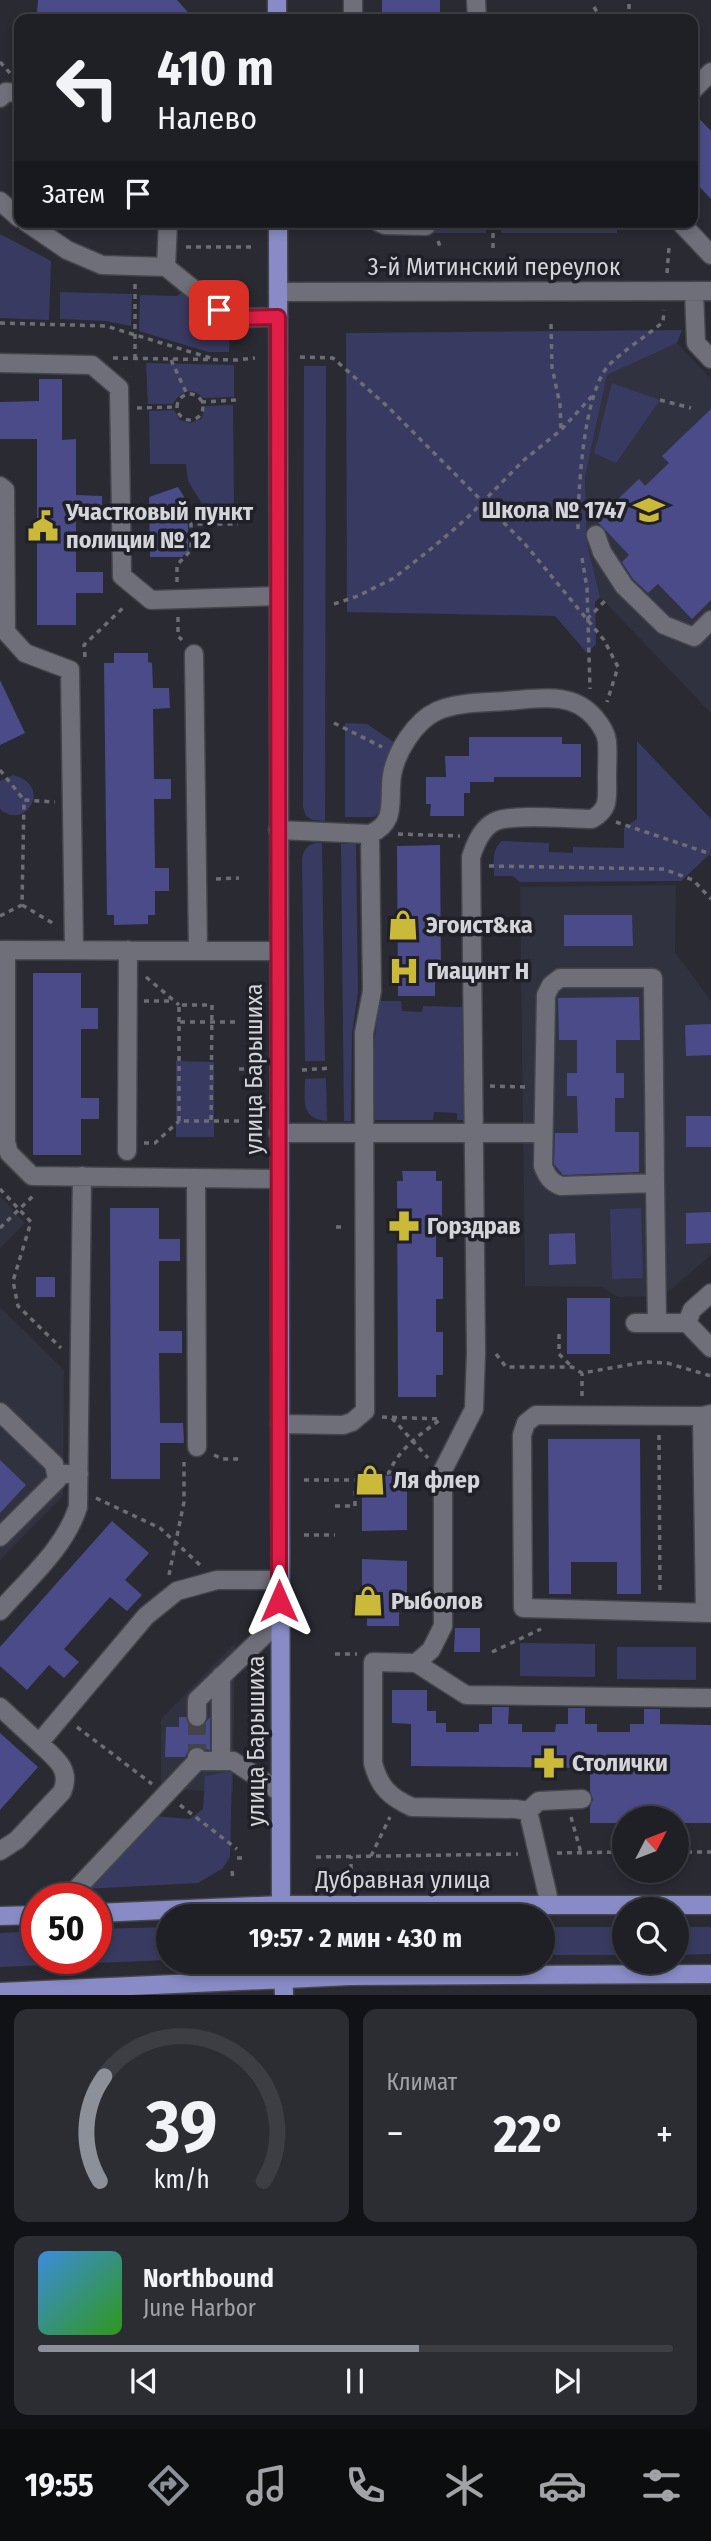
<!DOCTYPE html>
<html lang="ru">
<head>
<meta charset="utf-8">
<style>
	:root { --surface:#1f2026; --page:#2c2d32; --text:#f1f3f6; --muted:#a1a3a7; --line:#3c3e43; --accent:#8c9099 }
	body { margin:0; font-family:"Fira Sans Condensed",sans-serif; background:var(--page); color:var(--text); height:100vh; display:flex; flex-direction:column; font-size:26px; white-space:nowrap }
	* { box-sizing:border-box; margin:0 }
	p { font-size:23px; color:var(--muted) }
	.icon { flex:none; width:38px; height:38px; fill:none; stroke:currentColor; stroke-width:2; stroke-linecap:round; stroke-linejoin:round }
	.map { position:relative; height:1995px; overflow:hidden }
	.side { display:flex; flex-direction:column; gap:14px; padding:14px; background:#111215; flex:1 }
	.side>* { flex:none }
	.hud { position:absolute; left:14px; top:14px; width:684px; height:214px; border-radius:14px; box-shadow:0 4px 10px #0003,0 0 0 2px var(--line); background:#1f2026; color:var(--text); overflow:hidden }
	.needle { width:46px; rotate:48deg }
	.tools { position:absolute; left:612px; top:1806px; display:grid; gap:14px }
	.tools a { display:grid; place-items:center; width:77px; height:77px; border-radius:50%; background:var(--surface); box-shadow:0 4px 10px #0003,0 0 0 2px var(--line); font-size:35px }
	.speed { position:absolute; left:21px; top:1883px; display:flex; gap:14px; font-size:35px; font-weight:700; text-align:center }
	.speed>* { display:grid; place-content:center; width:91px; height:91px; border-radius:50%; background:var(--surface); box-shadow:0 4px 10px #0003,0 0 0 2px var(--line); line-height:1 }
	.speed .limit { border:10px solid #d22; background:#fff; color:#111 }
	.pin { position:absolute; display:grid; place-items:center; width:60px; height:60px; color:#fff; margin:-30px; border-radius:14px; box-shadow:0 4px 10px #0006 }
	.me { position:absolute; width:77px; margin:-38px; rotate:0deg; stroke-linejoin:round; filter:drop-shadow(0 0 5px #0008) }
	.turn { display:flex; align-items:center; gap:24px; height:147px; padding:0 28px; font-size:32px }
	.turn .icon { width:91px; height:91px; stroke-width:2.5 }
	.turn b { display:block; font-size:49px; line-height:60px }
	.then { display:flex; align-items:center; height:66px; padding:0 28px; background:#0003; gap:14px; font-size:26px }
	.big { font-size:52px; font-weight:700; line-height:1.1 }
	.side .tile { flex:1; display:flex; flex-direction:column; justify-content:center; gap:10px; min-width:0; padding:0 24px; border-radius:14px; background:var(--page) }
	.side .dial { align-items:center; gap:0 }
	.dial svg { height:182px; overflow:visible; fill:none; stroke:var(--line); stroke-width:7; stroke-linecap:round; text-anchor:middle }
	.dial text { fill:var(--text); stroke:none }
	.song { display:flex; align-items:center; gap:21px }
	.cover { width:84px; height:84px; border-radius:10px; background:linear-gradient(135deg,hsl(210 70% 55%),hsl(110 70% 35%)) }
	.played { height:7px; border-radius:4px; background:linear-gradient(90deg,var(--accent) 60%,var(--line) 60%) }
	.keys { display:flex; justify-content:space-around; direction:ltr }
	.heat { display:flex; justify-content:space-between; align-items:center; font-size:38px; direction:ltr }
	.side .tiles { flex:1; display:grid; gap:14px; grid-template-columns:1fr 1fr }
	.tile:last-child { grid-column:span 2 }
	.trip { position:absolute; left:156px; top:1904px; width:399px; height:70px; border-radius:35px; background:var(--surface); box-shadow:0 4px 10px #0003,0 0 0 2px var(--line); font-weight:700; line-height:70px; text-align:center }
	.dock { display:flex; height:112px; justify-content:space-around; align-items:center; background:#0c0d0f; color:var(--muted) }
	.dock .icon { width:49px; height:49px }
	.dock .on { color:var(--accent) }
	.dock b { font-size:32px; color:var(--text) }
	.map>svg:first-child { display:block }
	.built { fill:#313240 }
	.green { fill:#393a61 }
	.building { fill:#4b4b89 }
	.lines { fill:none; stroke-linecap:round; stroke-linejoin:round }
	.minor-tunnel { stroke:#43444b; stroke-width:18; stroke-dasharray:18 9; stroke-linecap:butt }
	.minor-casing { stroke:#44454b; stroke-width:21 }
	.major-casing { stroke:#44454b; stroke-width:21 }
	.path { stroke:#6d6e75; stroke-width:3.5; stroke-dasharray:5 5; stroke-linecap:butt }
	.minor { stroke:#6e6f78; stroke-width:18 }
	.major { stroke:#888bc5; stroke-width:18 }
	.route-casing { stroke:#92132f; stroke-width:18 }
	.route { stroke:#e11d48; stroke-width:12 }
	.labels { text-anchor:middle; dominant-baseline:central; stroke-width:7; stroke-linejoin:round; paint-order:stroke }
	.street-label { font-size:24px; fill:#d4d5da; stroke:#202028 }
	.poi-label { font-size:24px; font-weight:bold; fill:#d4d5da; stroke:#202028; text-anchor:start }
</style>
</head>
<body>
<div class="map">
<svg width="711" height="1995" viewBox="0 0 711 1995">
	<rect width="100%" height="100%" fill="#292a32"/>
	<path class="built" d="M677,343L711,379V713L600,597L587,543L585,477L607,375Z
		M676,885L675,952L711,1001V1255L663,1296L618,1297L602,1287L525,1286L520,887Z
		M0,1196L25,1223L0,1248Z
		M0,1307L64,1370L63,1496L0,1560Z
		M235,1643L233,1792L161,1789V1719Z"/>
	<path class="green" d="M434,222H486V233H434Z
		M501,222H617V233H501Z
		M0,234L51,261L49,320L0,318Z
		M60,292L132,294L131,326L106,321L60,319Z
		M182,292L230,326L229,352H208L139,331L140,295L177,296Z
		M682,330L677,343L607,375L585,477L587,543L600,597L595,602L596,644L587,653L555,616L347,612L346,333Z
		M146,363L234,365V397L203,398C193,386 180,391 173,404H148Z
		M304,366H326L325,821L313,820L306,816L303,807Z
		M612,383L660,400L616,463L594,453Z
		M233,405L234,515L203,516L201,502L188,481L186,464H150L149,411L174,410L180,420L190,423L201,419L206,406Z
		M345,723L367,724L395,743L387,761L382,810L374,817H345Z
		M637,741L711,819V853L681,881L520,882L513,876H494C494,864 491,850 502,841L549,843V852L573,853V847L624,848V828L637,819Z
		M13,775C55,786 24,832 0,809V781Z
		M315,843H322L325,1061H305L302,858C304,850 306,846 315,843Z
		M356,843L358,993L352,1034L351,1121H344L341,844Z
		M379,1001H401L402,1011L422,1012L423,1006L462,1007L464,1120H457V1113L434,1112L433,1120H375L373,1054Z
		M176,1061L214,1062V1137H176Z
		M326,1078L327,1121C300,1119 305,1100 305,1079Z
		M641,1208L643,1278L612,1279L610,1209Z
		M520,1643L595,1644V1677L520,1676Z
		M617,1647H696V1680L617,1679Z
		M232,1771L230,1857L223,1868L198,1883L85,1889L154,1816L190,1819L203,1809L205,1776Z
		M168,1927V1960L0,1967V1933L37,1931V1958H96V1929Z
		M543,1927H625V1955H543Z
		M677,1927H711V1954L677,1955Z"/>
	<path class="building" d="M38,0H177L194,19H44L37,12Z
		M382,0H440V17L382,19Z
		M693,112L711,131V199L693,180Z
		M39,379H62V440L76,439V495L102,496V519H76V572H103V593H76V625H37V439H0V402L39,401Z
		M711,409V600L692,619L658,584L648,593L633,579L622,562L629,555L596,520L639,479L645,486L669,463L662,456Z
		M178,487L188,503V550L182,557H150L149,497Z
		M114,653H148V662L152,663L153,688H169L170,708L153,709L154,779H171V799H154L155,868H169V891H155V915H148V924L114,925V915H107L104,663H114Z
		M0,680L25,733L0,745Z
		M469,737H562V744H581V777H494V782H470V793H464V816H430L431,804H426V777H446L445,756H469Z
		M440,845L441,974H435V996H398L397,846Z
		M564,915H632L633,946H564Z
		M33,973H81V1008H98V1029H81V1098H99V1119H81V1155H33Z
		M639,997L640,1040H616V1073H624V1098H615V1132H639V1172L563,1175L554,1164L555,1133H578L577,1096H567V1073H577V1040H559L558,998Z
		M711,1024V1055L686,1056L685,1025Z
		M686,1116H711V1147H686Z
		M402,1171H436V1181H442V1224H436V1257H443V1299H436V1332H443V1375H436V1397H398L397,1181H403Z
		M110,1208H159V1239H180V1261H159V1331H182V1353H159L160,1423H183L184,1443H160V1479H111Z
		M711,1212V1243L686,1244V1213Z
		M575,1233L576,1264L549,1265V1234Z
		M36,1277H55V1297H36Z
		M567,1298H610V1354H567Z
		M548,1439H640L641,1594H617V1562H571V1594H549Z
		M0,1460L26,1485L0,1513Z
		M367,1475L399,1476V1486H407V1530L362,1531V1485H367Z
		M112,1521L149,1553L125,1580L142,1595L127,1611L110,1597L64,1649L79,1662L64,1678L49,1665L27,1690L0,1666V1647Z
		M362,1559L407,1561V1606H399V1626H367V1616H362Z
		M455,1628H480V1652H454Z
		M392,1690H427V1711H436V1723H446V1732H479V1724H492V1707H509L508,1724H522V1732H555L556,1724H568V1708H585V1724H597V1732H630V1724H644V1709H660V1724L711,1725V1823H677V1818H625V1823H590V1807L593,1799L590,1791V1768L411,1766V1724L392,1723Z
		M179,1717H186L188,1723L196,1728L203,1726L210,1717V1750L196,1746L188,1751L185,1757H165L166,1727H179Z
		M0,1733L38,1767L0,1810Z"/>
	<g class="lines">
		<path class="minor-tunnel" d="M197,1717V1757"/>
		<g class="minor-casing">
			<path id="minor" d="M476,0L477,19
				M353,19V0
				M693,90L711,72
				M0,98L6,92L19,93
				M0,201L19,218
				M26,222L67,250L102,265L166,267L219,310L236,318L278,317
				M378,222L385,225L426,226
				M680,222L711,255
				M166,267L168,222
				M694,291L696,343L711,359
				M278,292L711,291
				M0,363L92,365L119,388L122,576L151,600L277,596
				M0,486L5,490L6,632L25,653L70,670L74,950
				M596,535L602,552L624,586L664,625L694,637L711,620
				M194,654L198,950
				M278,830L370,834C398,822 388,800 392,775C396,752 415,721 437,711C457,702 483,703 505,701C537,699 572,690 595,718C600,724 606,733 607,741C608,753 607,766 607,778C607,798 610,809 592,819C571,819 510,813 494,822C481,829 475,844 471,857L476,1353L474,1409L443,1470V1626L431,1650L416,1663L373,1662V1763C379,1786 389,1797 412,1807L516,1809L528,1811L550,1905
				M0,950L278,951
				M6,950V1142L9,1153L32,1176L278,1179
				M560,978H653L655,1183L561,1186C550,1182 547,1176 543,1166L546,995L551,985Z
				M278,1133H543
				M127,1151L128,950
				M196,1178L197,1447
				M655,1183L657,1323
				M711,1293L692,1310L687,1323L711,1348
				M635,1323H687
				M0,1412L54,1464L56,1474
				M711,1414L702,1416L536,1415L526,1423L522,1435L523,1608L711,1613
				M702,1416L705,1613
				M280,1424L343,1425L352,1422L365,1411L364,1033L372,991L370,834
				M0,1537L57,1480L56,1474H79
				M0,1611C28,1579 65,1548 78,1507L82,1176
				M416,1663L466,1695L711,1698
				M221,1676V1761
				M0,1707L39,1743L146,1616L177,1591L217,1580H279
				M197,1717V1700L279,1621
				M197,1761H233L280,1792
				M528,1811L539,1801L582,1799
				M0,1851L17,1840L62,1792C72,1769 55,1758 39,1743
				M67,1899L197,1761V1757"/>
		</g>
		<g class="major-casing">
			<path id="major" d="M277,19V0
				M278,222L281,1916
				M96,1913L281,1905H711
				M0,1916L37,1915
				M283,1962L284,1995
				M0,1992L350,1976L711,1974"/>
		</g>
		<path class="path" d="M594,7L601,19
			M629,19V0
			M0,62L10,73
			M438,241L441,249
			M186,247H253
			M493,248V222
			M667,273L669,247
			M0,323L106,326L217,360
			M551,324L552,367L560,405L561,429
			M300,357L333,358L388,407L525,544L604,640L618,667L607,702
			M113,358L237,360L255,358
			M135,359V284
			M171,360L187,394
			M177 407a13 13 0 1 1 26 0a13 13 0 1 1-26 0Z
			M660,400L691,408
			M201,402L237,400
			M137,408L177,407
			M578,529C578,491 583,396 608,366C622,351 647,336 663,322L664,310
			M582,558L587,588L590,689
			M177,582V565L191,550V524H238
			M334,604L358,596L394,578L432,548L467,518L524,460L561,430L593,395
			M178,617V636L182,640
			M587,619L608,598
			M85,657L84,645L126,605
			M334,723L382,747
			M0,770L24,800
			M616,822L711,854
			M398,834L460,836
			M489,866L664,869L693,880L711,899
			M216,879L239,878
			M22,905L56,925
			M0,916L22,905L24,800L55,802
			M146,977L179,1005
			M144,1001H172
			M179,1022V1005H212L211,1121
			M239,1069H256
			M302,1070L332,1068
			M490,1086L525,1087
			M239,1121H179V1022H239
			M144,1143H155L179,1121
			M0,1189L31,1222L13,1281L18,1306L61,1348
			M336,1227H345
			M0,1228L35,1194
			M559,1334V1354L572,1367
			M496,1354L506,1367H572L582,1373L645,1362L667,1363L711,1376
			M582,1396V1373
			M382,1417L441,1419
			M392,1418L428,1458
			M659,1435L660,1595
			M214,1455L223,1459H239
			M304,1480H361V1473H389C398,1449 421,1434 441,1419
			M96,1498L160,1528L200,1565
			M335,1506H355V1490L361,1481
			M304,1535H335
			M169,1575L184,1502V1462
			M492,1652L541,1629
			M335,1654H357
			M77,1727L152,1784
			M180,1805L237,1849
			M571,1817L581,1853
			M677,1852H711
			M557,1853L625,1852
			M371,1856L390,1817
			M316,1857L518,1854
			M237,1858H244
			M232,1871L233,1879
			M351,1879V1856"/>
		<use href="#minor" class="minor"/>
		<use href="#major" class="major"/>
	</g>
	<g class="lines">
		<g class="route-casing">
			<path id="route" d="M219,310L236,318L278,317L279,1601"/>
		</g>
		<use href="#route" class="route"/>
	</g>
	<defs>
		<g id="school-bare" transform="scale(2.415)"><path d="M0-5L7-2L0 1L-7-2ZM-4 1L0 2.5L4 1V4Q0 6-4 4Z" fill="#cbba39" stroke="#202028" stroke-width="2.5" paint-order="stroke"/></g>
		<g id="civic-bare" transform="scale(2.415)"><path d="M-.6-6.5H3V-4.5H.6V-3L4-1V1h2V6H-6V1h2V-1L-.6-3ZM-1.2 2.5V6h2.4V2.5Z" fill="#cbba39" stroke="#202028" stroke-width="2.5" paint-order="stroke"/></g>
		<g id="shop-bare" transform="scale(2.415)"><path d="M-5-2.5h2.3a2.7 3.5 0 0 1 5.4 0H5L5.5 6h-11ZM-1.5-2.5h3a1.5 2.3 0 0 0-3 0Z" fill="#cbba39" stroke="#202028" stroke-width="2.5" paint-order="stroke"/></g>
		<g id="hospital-bare" transform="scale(2.415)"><path d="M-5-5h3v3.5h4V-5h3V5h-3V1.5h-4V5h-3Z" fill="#cbba39" stroke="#202028" stroke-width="2.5" paint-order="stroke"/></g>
		<g id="pharmacy-bare" transform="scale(2.415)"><path d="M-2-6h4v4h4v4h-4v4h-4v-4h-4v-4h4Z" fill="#cbba39" stroke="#202028" stroke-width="2.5" paint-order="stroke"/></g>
	</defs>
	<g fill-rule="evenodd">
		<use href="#school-bare" x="649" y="510"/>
		<use href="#civic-bare" x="43" y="526"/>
		<use href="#shop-bare" x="403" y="925"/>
		<use href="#hospital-bare" x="404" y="971"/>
		<use href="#pharmacy-bare" x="404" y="1226"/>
		<use href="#shop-bare" x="370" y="1480"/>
		<use href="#shop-bare" x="368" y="1601"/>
		<use href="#pharmacy-bare" x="549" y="1763"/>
	</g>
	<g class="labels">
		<g class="street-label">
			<text x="494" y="267">3-й Митинский переулок</text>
			<text transform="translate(254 1069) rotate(-90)">улица Барышиха</text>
			<text transform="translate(256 1741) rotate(-90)">улица Барышиха</text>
			<text x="403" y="1880">Дубравная улица</text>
		</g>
		<g class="poi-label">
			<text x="626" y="510" text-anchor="end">Школа № 1747</text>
			<text x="66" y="512">Участковый пункт<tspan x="66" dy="28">полиции № 12</tspan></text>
			<text x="426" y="925">Эгоист&amp;ка</text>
			<text x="427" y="971">Гиацинт Н</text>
			<text x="427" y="1226">Горздрав</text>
			<text x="393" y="1480">Ля флер</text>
			<text x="391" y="1601">Рыболов</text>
			<text x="572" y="1763">Столички</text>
		</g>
	</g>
</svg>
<div class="tools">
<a><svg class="needle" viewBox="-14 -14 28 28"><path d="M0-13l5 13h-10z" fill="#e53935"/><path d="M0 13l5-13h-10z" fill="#a1a3a7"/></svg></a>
<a><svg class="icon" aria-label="search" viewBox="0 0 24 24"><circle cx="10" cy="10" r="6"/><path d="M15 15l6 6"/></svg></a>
</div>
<div class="speed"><div class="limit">50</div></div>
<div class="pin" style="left:219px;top:310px;background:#d93025"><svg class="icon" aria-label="arrive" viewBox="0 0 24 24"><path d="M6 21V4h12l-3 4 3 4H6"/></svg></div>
<svg class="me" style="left:279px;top:1601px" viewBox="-20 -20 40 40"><path d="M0-17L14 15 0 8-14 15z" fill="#e11d48" stroke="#fff" stroke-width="4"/></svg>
<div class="trip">19:57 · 2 мин · 430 m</div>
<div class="hud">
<div class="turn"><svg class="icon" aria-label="left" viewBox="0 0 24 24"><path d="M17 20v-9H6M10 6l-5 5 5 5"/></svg><div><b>410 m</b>Налево</div></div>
<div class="then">Затем<svg class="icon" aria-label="arrive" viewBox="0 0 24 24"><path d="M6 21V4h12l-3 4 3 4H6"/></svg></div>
</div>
</div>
<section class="side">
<div class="tiles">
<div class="tile dial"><svg viewBox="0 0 100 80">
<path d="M14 69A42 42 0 1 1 86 69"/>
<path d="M14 69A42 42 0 0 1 16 23" stroke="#8c9099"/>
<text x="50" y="56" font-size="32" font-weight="700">39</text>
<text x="50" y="72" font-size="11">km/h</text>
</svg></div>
<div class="tile"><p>Климат</p>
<div class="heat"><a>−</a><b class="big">22°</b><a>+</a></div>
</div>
<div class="tile">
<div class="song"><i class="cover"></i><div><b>Northbound</b><p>June Harbor</p></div></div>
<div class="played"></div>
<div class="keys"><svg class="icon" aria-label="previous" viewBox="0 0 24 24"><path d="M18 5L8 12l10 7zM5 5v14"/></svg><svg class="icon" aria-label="pause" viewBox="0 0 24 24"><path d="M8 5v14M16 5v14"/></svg><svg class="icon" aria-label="next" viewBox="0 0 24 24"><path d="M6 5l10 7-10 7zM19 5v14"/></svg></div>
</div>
</div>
</section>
<nav class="dock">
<b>19:55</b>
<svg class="icon on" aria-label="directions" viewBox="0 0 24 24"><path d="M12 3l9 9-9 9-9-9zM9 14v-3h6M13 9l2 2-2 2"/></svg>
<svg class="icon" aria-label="music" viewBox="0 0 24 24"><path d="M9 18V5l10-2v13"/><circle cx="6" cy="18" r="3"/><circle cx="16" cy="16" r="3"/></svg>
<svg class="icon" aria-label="phone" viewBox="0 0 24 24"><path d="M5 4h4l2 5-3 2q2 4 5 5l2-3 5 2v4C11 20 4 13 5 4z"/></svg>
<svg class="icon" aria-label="climate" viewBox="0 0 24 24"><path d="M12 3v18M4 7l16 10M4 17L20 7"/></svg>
<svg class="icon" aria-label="car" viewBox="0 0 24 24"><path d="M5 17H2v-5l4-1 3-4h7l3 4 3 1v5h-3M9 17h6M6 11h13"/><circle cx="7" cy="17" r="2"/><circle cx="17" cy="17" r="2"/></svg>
<svg class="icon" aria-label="filters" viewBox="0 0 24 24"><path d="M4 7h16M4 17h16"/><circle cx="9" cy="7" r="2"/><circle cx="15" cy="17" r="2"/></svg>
</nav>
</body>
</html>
